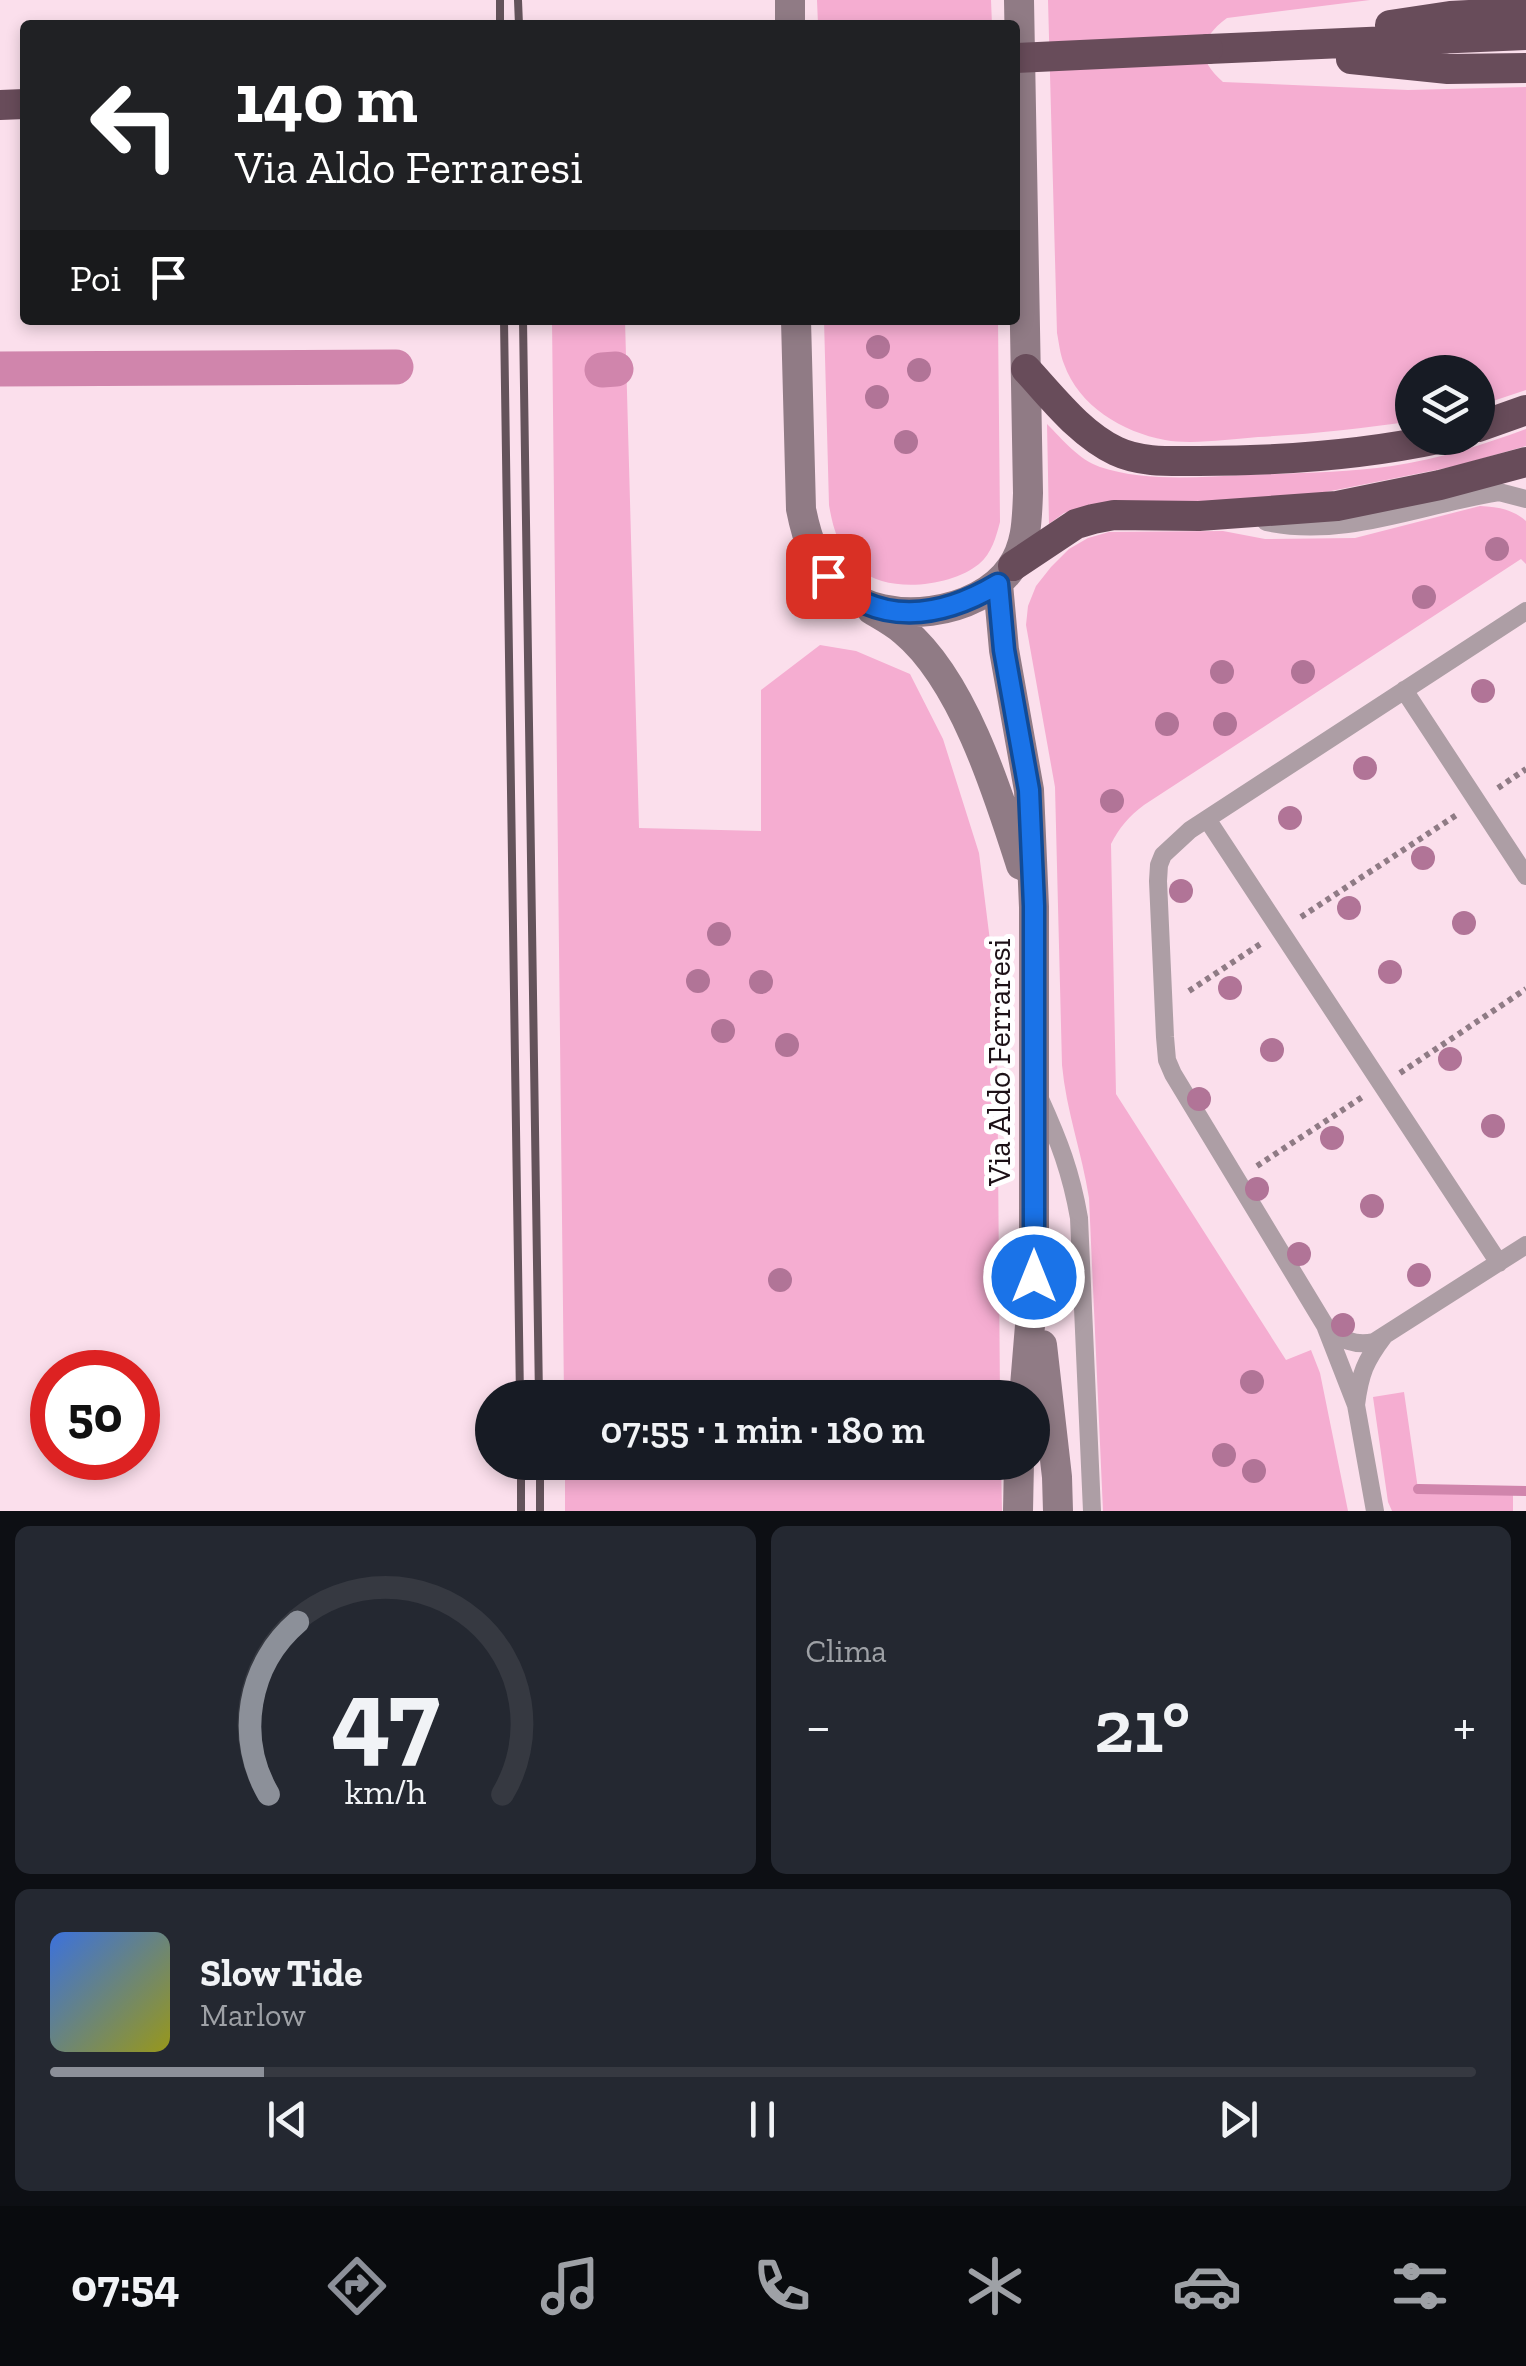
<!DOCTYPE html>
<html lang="it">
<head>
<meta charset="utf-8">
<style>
	:root { --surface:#171b24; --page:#242831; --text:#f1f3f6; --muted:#9ea1a6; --line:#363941; --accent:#8c9099 }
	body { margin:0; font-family:"Zilla Slab",serif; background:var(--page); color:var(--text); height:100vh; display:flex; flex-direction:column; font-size:38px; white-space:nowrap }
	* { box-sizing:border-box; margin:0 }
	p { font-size:32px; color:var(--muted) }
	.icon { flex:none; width:55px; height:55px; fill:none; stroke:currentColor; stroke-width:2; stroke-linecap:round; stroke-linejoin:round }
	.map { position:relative; height:1511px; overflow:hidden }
	.sheet { display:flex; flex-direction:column; gap:15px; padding:15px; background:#0d0f14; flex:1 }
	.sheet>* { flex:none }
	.hud { position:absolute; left:20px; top:20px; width:1000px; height:305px; border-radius:10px; box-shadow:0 5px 15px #0003; background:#202124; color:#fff; overflow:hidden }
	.controls { position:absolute; left:1395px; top:355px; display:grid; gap:20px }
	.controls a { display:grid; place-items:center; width:100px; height:100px; border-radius:50%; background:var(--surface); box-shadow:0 5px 15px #0003; font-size:50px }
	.speed { position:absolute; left:30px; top:1350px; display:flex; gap:20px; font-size:50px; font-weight:700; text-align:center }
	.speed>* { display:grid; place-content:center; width:130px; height:130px; border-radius:50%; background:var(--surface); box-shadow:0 5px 15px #0003; line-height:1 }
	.speed .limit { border:15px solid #d22; background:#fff; color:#111 }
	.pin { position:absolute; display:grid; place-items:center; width:85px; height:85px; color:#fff; margin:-42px; border-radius:20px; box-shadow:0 5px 15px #0006 }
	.me { position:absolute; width:110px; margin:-55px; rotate:0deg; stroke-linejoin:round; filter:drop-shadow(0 0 8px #0008) }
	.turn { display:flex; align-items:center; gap:35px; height:210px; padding:0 50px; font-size:45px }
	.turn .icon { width:130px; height:130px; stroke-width:2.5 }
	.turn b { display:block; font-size:70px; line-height:85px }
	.then { display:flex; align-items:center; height:95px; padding:0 50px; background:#0003; gap:20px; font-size:38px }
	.big { font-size:75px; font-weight:600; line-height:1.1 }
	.sheet .card { flex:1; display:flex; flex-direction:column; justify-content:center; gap:15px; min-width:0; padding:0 35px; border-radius:15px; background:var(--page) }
	.sheet .dial { align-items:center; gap:0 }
	.dial svg { height:260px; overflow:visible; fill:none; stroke:var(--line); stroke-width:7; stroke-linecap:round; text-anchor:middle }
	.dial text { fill:var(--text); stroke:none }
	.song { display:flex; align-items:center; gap:30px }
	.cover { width:120px; height:120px; border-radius:15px; background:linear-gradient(135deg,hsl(220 70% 55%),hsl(60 70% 35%)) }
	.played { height:10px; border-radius:5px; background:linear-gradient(90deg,var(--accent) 15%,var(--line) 15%) }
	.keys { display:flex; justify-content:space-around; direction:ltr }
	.heat { display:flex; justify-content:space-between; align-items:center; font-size:55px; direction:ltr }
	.sheet .tiles { flex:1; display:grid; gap:15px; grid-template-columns:1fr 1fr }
	.card:last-child { grid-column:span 2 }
	.trip { position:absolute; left:475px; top:1380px; width:575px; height:100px; border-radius:50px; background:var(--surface); box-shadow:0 5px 15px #0003; font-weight:600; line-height:100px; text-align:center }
	.menu { display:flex; height:160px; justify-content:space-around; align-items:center; background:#090b0e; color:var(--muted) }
	.menu .icon { width:70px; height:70px }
	.menu .current { color:var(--accent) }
	.menu b { font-size:45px; color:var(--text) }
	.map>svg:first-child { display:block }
	.green { fill:#f5add1 }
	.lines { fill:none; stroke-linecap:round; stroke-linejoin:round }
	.stream { stroke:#d085ac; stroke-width:10 }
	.canal { stroke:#d085ac; stroke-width:35 }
	.path { stroke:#8f7b85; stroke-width:6; stroke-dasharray:5 5; stroke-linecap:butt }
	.lane { stroke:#ad9ea5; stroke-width:18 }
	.secondary { stroke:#907b85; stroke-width:30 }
	.highway { stroke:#684c5a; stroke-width:30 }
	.rail { stroke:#64535b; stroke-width:8 }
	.highway-bridge { stroke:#684c5a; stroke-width:30 }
	.tree { fill:#b17497 }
	.route-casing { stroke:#114b97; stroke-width:25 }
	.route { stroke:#1a73e8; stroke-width:18 }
	.labels { text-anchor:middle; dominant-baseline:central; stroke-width:10; stroke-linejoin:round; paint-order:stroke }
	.street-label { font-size:32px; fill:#1c1016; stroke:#fff }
</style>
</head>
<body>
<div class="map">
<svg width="1526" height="1511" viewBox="0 0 1526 1511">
	<rect width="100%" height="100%" fill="#fbdfec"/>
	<path class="green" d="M817,0H991L992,25H818Z
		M1048,0H1370L1227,18C1200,38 1195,58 1223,82L1408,90L1526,87V390L1478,406V372H1412V421C1361,429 1310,434 1258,437C1230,439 1192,445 1165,440C1122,432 1079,406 1064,364C1060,354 1059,343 1057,333Z
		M552,320H625L639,828L761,831V690L820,645L856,651L910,674L943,739L979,853L991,949L997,1034L1000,1397H564Z
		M824,320H998L1000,522C996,537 992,553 979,564C951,587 887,594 859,569C840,552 833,529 829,505Z
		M1047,424C1063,440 1078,459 1100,467C1145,482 1199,477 1246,475C1294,473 1344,473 1392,466C1439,459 1482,445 1526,429V446L1456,466L1316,494L1275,499L1097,504L1064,513L1049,524Z
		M1480,506C1498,507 1512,509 1526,521V564L1521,559L1144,805C1129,816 1119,828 1111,844L1116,1094L1286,1360L1311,1350L1320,1373L1348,1511H1103L1089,1198C1082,1153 1066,1110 1062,1065L1055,787L1026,625L1028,606L1036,586L1051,567L1069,549L1088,538L1109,532L1223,531L1265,539L1355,538Z
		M1404,1392L1418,1489L1513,1491V1511H1392L1388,1502L1373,1397Z
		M565,1463H1001L1002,1511H565Z"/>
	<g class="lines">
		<path class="stream" d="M1418,1489L1526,1491"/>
		<path class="canal" d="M0,369L396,367
			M602,370L616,369"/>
		<path class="path" d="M1498,788L1526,769
			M1301,917L1458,814
			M1189,991L1262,943
			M1400,1073L1526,989
			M1257,1166L1364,1096"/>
		<path class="lane" d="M1266,522C1344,539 1422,504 1499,492L1526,499
			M1526,611L1190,830L1163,855L1159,865L1158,881L1165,1037L1167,1060L1173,1074L1326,1327C1341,1340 1355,1346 1374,1342L1526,1245
			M1404,690L1526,876
			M1207,819L1499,1263
			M1040,1099C1059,1141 1071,1172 1079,1218L1092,1511
			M1326,1328L1356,1405C1360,1374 1365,1361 1384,1336
			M1356,1405L1375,1511"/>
		<path class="secondary" d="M790,0V25
			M796,320L801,509C807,540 817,569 842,590C886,628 979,615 1011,568C1027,546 1027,519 1028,493L1019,0
			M998,584L1004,650L1029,790L1034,907V1277L1024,1398
			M872,610C882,616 895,623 904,631C963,680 998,793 1021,865
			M1042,1345L1057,1477L1058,1511
			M1018,1511L1019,1462"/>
		<path class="highway" d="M1390,25L1450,16L1526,12
			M1208,49L1526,35
			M1351,59L1448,69L1526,68
			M0,105L25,104
			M1026,369C1053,398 1080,434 1116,451C1141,463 1172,461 1199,461C1280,461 1363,455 1442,438
			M1478,427L1526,410
			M1013,566L1076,524L1093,519L1114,515L1199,516L1337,506L1440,485L1526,462"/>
		<path class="rail" d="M500,0V25
			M518,0L519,25
			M504,320L520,1398
			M523,320L539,1398
			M521,1462V1511
			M540,1462V1511"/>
		<path class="highway-bridge" d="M1015,58L1208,49"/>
	</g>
	<g class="tree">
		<circle cx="878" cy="347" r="12"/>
		<circle cx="919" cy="370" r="12"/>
		<circle cx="877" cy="397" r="12"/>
		<circle cx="906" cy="442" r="12"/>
		<circle cx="1497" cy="549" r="12"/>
		<circle cx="1424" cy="597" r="12"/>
		<circle cx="1222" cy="672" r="12"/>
		<circle cx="1303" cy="672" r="12"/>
		<circle cx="1483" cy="691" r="12"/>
		<circle cx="1167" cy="724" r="12"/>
		<circle cx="1225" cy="724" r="12"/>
		<circle cx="1365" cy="768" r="12"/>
		<circle cx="1112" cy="801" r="12"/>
		<circle cx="1290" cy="818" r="12"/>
		<circle cx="1423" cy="858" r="12"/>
		<circle cx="1181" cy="891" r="12"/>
		<circle cx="1349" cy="908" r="12"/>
		<circle cx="1464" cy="923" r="12"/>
		<circle cx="719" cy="934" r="12"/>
		<circle cx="1390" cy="972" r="12"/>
		<circle cx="698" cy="981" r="12"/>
		<circle cx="761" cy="982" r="12"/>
		<circle cx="1230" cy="988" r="12"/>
		<circle cx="723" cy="1031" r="12"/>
		<circle cx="787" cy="1045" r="12"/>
		<circle cx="1272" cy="1050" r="12"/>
		<circle cx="1450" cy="1059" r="12"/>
		<circle cx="1199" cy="1099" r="12"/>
		<circle cx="1493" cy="1126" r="12"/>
		<circle cx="1332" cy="1138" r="12"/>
		<circle cx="1257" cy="1189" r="12"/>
		<circle cx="1372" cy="1206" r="12"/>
		<circle cx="1299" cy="1254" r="12"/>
		<circle cx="1419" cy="1275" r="12"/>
		<circle cx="780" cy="1280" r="12"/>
		<circle cx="1343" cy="1325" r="12"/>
		<circle cx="1252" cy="1382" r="12"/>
		<circle cx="1224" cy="1455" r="12"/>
		<circle cx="1254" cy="1471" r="12"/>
	</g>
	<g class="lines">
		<g class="route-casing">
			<path id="route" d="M828,576C877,628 941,618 998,584L1004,650L1029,790L1034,906V1277"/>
		</g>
		<use href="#route" class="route"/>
	</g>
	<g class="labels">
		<g class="street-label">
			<text transform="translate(999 1062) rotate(-90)">Via Aldo Ferraresi</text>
		</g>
	</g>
</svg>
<div class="controls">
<a><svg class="icon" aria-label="layers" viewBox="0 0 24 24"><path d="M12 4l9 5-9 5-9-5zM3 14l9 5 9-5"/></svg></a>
</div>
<div class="speed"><div class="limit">50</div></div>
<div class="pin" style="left:828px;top:576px;background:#d93025"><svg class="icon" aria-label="arrive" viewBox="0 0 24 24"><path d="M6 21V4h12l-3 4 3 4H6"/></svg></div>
<svg class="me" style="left:1034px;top:1277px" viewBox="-20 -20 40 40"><circle r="17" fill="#1a73e8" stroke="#fff" stroke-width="3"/><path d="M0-11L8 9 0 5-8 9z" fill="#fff"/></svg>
<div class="trip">07:55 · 1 min · 180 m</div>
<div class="hud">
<div class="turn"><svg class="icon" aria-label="left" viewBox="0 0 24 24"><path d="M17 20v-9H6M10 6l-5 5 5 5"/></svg><div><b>140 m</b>Via Aldo Ferraresi</div></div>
<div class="then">Poi<svg class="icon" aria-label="arrive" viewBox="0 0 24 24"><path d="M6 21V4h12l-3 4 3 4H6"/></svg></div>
</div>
</div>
<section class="sheet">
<div class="tiles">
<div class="card dial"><svg viewBox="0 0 100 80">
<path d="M14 69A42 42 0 1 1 86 69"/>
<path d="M14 69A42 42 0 0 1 23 16" stroke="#8c9099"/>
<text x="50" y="56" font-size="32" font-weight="700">47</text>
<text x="50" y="72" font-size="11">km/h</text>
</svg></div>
<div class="card"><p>Clima</p>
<div class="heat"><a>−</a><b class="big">21°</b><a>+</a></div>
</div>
<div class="card">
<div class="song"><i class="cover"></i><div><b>Slow Tide</b><p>Marlow</p></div></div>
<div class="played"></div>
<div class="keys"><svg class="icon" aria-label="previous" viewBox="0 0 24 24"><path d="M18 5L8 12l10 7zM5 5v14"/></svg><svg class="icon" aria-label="pause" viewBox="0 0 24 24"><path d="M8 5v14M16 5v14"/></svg><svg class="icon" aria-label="next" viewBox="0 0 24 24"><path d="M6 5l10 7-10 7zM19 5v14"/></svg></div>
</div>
</div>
</section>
<nav class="menu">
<b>07:54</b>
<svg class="icon current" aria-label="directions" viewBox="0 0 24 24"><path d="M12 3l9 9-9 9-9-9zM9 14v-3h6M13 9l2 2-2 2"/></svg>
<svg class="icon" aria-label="music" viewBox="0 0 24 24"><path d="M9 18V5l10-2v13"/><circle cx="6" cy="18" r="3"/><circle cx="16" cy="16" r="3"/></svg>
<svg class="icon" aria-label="phone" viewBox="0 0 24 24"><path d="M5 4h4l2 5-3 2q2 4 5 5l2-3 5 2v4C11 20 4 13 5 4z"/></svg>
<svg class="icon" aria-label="climate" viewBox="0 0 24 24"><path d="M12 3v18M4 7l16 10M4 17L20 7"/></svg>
<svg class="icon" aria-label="car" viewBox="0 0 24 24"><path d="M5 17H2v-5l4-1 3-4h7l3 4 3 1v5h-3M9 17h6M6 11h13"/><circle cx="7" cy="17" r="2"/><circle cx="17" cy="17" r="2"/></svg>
<svg class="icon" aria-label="filters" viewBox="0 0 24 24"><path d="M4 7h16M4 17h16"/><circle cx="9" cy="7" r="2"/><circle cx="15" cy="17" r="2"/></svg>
</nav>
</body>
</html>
